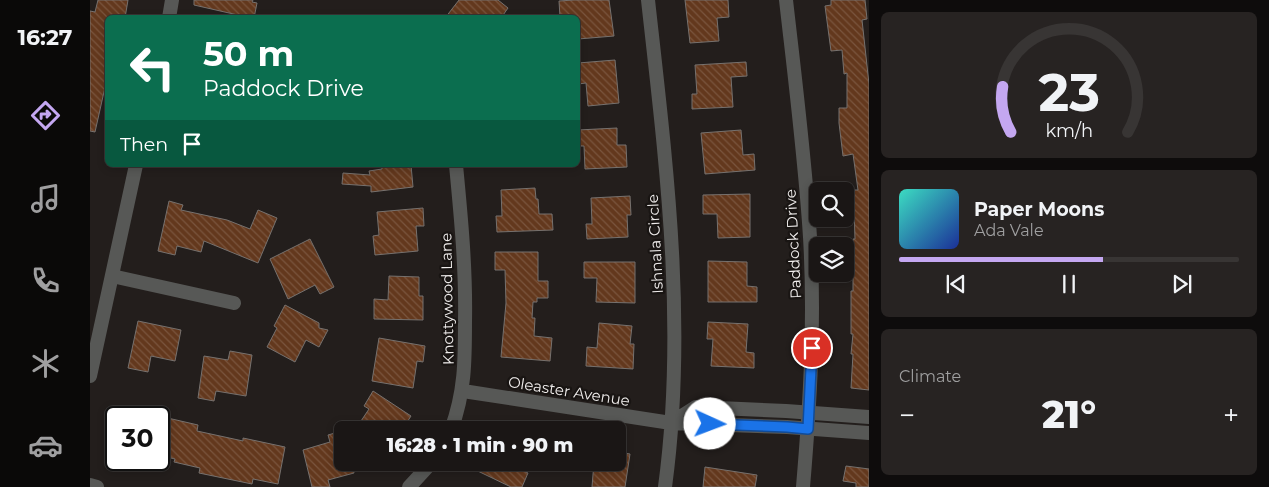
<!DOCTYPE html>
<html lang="en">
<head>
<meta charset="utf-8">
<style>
	:root { --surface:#1a1615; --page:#272322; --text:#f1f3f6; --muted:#9f9fa0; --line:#383534; --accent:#c4a7f1 }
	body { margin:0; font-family:Montserrat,sans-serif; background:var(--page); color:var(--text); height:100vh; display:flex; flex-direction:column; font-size:19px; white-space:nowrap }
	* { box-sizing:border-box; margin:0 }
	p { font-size:16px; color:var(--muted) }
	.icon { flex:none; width:28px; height:28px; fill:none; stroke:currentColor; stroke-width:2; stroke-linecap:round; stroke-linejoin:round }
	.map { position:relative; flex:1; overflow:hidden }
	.panel { display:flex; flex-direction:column; gap:12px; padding:12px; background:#0e0c0c; width:400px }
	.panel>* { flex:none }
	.top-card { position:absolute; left:15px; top:15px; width:475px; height:152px; border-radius:8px; box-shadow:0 2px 8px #0003,0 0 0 1px var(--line); background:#0b6e4f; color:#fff; overflow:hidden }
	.controls { position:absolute; left:719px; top:182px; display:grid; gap:10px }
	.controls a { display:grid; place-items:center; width:45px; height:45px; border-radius:8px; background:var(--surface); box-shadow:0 2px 8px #0003,0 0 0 1px var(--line); font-size:25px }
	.speed { position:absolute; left:15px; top:406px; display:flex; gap:10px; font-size:25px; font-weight:700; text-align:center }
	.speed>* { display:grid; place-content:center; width:65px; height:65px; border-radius:50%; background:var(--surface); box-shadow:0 2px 8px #0003,0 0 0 1px var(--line); line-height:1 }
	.speed .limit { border:2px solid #111; border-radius:8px; background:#fff; color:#111 }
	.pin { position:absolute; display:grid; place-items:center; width:42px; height:42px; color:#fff; margin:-21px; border:2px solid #fff; border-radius:50%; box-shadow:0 1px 5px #0007 }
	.me { position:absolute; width:55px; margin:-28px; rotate:92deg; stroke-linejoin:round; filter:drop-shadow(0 0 4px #0008) }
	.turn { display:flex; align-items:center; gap:18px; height:105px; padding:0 15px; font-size:22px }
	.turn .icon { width:65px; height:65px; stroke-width:2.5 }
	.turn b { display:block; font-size:35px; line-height:42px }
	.then { display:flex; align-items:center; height:48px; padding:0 15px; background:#0003; gap:10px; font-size:19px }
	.big { font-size:38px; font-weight:800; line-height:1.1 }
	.panel .tile { flex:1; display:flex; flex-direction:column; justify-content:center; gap:8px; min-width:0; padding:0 18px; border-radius:8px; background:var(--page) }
	.panel .dial { align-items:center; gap:0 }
	.dial svg { height:130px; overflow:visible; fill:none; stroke:var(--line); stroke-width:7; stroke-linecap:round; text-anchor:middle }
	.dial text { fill:var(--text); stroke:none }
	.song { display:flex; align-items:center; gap:15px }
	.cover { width:60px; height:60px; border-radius:8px; background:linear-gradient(135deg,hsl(170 70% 55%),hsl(230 70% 35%)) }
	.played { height:5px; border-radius:2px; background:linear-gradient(90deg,var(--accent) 60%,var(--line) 60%) }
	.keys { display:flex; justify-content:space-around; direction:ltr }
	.heat { display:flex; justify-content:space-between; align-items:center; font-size:28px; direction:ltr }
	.trip { position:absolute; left:244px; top:421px; width:292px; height:50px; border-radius:8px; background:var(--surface); box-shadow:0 2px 8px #0003,0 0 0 1px var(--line); font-weight:800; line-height:50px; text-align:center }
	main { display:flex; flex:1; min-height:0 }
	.tab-bar { display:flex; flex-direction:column; width:90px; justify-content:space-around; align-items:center; background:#0a0908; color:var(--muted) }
	.tab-bar .icon { width:35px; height:35px }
	.tab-bar .selected { color:var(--accent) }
	.tab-bar b { font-size:22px; color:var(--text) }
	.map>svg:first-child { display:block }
	.building { fill:url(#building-back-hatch); stroke:#76716e }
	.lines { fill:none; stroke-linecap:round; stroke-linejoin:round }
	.minor { stroke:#575856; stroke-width:14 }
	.tertiary { stroke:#575856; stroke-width:14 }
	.route-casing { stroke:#114b97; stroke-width:12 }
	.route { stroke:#1a73e8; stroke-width:9 }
	.labels { text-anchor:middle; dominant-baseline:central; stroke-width:4.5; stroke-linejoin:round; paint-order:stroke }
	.street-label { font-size:15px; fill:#f0edec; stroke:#191513 }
</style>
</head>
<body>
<main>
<nav class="tab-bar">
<b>16:27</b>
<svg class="icon selected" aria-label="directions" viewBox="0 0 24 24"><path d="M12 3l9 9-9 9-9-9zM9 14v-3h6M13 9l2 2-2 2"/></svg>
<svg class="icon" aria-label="music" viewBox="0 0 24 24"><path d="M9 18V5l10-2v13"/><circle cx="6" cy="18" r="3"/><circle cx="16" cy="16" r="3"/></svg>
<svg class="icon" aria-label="phone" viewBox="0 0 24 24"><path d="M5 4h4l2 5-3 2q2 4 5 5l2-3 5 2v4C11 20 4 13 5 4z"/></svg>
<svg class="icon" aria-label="climate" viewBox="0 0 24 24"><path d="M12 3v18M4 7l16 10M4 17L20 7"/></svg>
<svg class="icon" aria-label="car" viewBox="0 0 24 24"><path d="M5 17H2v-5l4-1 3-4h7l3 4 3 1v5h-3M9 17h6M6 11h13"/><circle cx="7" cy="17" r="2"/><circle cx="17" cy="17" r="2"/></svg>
</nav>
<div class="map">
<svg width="779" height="487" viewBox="0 0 779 487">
	<defs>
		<pattern id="building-back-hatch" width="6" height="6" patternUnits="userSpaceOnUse" patternTransform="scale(1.25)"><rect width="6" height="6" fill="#63381d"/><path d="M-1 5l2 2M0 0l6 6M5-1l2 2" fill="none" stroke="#7a553e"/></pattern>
	</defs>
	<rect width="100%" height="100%" fill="#231e1c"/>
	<path class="building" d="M8,0H38L35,18H18V74L5,132L0,131V11L5,12Z
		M104,0H163L162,2L167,3L164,18H161L104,5Z
		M369,0H408L418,8L411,18H355Z
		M484,0H519L524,36L488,39V18H484L483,16L470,17L469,1Z
		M595,0H638L639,17L627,18L629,41L600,43Z
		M741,0H775L777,19L772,20L779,84V390L761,388L763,354H761L763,334H761V291H763V239H765L764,209H756L755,190H768L763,154L753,156L749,123V108H757V73L754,74L752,50L741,51L735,6L741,5Z
		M525,60L529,103L498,106L496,83L488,84V63Z
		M656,62L657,76L641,77L643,107L602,109V94H607L605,65Z
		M527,128V145H536L537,167L495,169L494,146H488V130Z
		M651,130L653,155L664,154L665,170L615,174L611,133Z
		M292,165H321L323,187L281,192V186L252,184L253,173L280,175L279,171L292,169Z
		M445,188L446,199H448L449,214H462L463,230L407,232L406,216H412L411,190Z
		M660,194V237L628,238L627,214H613V195Z
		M540,196L541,215H537L538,237L497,239L496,224H502L501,198Z
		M79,201L93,205L91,210L137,220L160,229L168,210L187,218L168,263L114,241L111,252L87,246L85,255L68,251Z
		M333,208L334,226H326L328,251L285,255L283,236L289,235L287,212Z
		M220,239L244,287L230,294L225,285L198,299L180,259Z
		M405,252H448V281H458V298H447V302H443L442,318H445L444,336L462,338L460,361L411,357L416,303L415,270H405Z
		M618,261L657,262V286L667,287V302H618Z
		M494,262H545V303L506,302L507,278H494Z
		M299,276L329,277V296H333V320L284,319V299L298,300Z
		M195,305L229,323V328L238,330L229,347L216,340L205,362L177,347L187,328L184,326Z
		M48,321L91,330L85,361L61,356L58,372L38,368Z
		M618,322L658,324L656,352L664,353V368L621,366L623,339H617Z
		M509,323L542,326L540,344H544L543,369L496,366L497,347L507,348Z
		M289,338L335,346L333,362L327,361L323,388L282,381Z
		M140,351L162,355L156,396L126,391L124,401L108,398L114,356L138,360Z
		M283,391L321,416L312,430H265L279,409L274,406Z
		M69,416L108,425L107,431L153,441V438L195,447L188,484L163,479L162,484L109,473L110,468L84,462L85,459L69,455Z
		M252,431V462H262L264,473L238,480L240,487H222L213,450L240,442L238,435Z
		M528,452L540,454L535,487H502L504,462H528Z
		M369,462H415L438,473L432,487H421Z
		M756,466L779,469V487H766V483L753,481Z
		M615,467L667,475L665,487H613Z"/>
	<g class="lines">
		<path class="minor" d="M558,0C576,162 597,324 575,487
			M79,18L82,0
			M22,276L144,303
			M0,376L46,165
			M373,391L581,423L697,427L779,433
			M581,423L606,407L696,411L779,417
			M361,430C375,392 375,361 375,321C376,269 371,217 366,165
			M0,485L7,487
			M319,487L342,462"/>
		<path class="tertiary" d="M696,0C705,79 715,158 720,237C725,321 720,404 713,487"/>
	</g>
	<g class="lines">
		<g class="route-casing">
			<path id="route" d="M620,424L697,427L718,429L722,348"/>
		</g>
		<use href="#route" class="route"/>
	</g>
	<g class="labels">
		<g class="street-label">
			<text transform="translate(565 244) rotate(-93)">Ishnala Circle</text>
			<text transform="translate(703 244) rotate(-93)">Paddock Drive</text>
			<text transform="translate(357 299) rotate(-91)">Knottywood Lane</text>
			<text transform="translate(479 391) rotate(9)">Oleaster Avenue</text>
		</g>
	</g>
</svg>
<div class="controls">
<a><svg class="icon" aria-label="search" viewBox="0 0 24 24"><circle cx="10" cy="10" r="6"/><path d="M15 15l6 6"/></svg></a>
<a><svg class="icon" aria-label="layers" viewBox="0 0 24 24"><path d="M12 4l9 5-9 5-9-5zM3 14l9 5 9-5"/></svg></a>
</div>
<div class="speed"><div class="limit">30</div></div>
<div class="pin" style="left:722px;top:348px;background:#d93025"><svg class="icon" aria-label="arrive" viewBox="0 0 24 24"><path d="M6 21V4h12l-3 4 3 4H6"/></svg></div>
<svg class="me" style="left:620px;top:424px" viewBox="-20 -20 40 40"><circle r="19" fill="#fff"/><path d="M0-13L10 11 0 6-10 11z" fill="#1a73e8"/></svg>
<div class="trip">16:28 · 1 min · 90 m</div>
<div class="top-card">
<div class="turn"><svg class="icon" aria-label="left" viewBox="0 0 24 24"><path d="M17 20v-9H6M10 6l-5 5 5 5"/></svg><div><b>50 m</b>Paddock Drive</div></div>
<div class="then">Then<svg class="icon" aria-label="arrive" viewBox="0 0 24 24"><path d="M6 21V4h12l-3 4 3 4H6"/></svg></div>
</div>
</div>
<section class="panel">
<div class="tile dial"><svg viewBox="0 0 100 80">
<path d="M14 69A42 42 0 1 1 86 69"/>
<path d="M14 69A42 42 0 0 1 9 41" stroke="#c4a7f1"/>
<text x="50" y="56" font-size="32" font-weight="700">23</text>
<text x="50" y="72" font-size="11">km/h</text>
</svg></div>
<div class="tile">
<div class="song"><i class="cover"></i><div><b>Paper Moons</b><p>Ada Vale</p></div></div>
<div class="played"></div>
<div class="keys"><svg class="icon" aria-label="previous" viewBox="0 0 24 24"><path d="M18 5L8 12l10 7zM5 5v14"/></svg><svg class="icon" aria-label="pause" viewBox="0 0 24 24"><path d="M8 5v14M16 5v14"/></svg><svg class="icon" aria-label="next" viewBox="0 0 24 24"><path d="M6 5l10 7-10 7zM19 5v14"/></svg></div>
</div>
<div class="tile"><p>Climate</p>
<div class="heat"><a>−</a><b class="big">21°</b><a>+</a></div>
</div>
</section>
</main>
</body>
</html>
